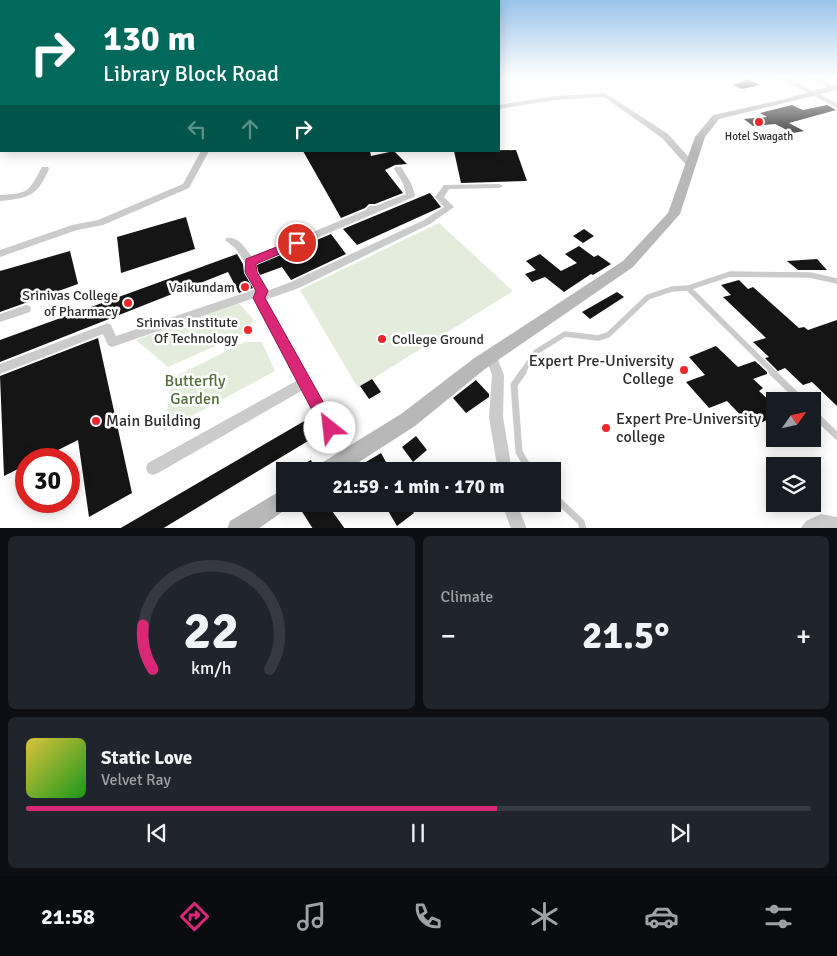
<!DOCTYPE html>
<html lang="en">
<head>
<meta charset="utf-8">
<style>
	:root { --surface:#171b24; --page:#20242c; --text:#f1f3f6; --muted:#9ea1a6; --line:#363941; --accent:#db2777 }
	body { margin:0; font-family:Signika,sans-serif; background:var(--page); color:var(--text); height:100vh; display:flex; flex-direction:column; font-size:19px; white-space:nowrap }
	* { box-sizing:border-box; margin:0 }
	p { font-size:16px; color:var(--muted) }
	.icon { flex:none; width:28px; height:28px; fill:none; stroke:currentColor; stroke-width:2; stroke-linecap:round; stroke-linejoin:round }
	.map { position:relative; height:528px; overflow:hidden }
	.side { display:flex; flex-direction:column; gap:8px; padding:8px; background:#0d0f14; flex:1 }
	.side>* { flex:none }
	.banner { position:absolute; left:0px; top:0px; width:500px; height:152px; box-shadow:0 2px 12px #0003; background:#00695c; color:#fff; overflow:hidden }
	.needle { width:32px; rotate:56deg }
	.fabs { position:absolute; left:766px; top:392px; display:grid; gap:10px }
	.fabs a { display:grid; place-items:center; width:55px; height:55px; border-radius:0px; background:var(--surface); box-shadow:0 2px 12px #0003; font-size:25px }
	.speed { position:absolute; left:15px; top:448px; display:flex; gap:10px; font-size:25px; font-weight:700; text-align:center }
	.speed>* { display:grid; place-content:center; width:65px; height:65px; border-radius:50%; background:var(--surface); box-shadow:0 2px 12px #0003; line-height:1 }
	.speed .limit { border:8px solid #d22; background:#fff; color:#111 }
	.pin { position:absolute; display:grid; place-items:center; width:42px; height:42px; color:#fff; margin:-21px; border:2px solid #fff; border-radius:50%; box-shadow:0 1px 5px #0007 }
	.me { position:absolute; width:55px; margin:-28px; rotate:331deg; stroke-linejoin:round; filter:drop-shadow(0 0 4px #0008) }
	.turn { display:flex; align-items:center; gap:18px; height:105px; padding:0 20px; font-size:22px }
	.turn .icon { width:65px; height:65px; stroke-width:2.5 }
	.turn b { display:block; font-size:35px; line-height:42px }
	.lanes { display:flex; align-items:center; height:48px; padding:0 20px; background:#0003; justify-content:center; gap:25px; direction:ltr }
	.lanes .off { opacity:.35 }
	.big { font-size:38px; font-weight:700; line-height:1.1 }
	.side .widget { flex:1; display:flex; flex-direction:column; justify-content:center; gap:8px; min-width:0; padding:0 18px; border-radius:8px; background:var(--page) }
	.side .dial { align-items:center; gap:0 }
	.dial svg { height:130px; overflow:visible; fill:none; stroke:var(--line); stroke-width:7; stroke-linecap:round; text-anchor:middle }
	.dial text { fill:var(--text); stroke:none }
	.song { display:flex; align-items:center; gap:15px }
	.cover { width:60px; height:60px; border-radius:8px; background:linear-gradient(135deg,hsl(50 70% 55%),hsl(120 70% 35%)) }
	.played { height:5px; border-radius:2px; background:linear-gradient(90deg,var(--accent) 60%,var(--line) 60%) }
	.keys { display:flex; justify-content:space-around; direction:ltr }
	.heat { display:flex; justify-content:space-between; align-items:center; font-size:28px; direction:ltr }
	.side .tiles { flex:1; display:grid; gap:8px; grid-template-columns:1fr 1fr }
	.widget:last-child { grid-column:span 2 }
	.trip { position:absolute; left:276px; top:462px; width:285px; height:50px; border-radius:0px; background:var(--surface); box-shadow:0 2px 12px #0003; font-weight:700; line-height:50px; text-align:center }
	.tab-bar { display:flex; height:80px; justify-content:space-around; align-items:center; background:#090b0e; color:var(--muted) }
	.tab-bar .icon { width:35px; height:35px }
	.tab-bar .active { color:var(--accent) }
	.tab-bar b { font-size:22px; color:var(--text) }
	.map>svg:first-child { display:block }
	.green { fill:#e4eddb }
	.building { fill:#151515 }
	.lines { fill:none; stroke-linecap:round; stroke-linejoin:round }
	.service-far1 { stroke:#cbcbcb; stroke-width:5.5 }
	.service { stroke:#cbcbcb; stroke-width:7 }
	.minor { fill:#cbcbcb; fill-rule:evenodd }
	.secondary { fill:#b8b8b8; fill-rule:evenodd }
	.route { fill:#db2777; stroke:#8e194d }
	.poi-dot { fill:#f1252d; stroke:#fff; stroke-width:2 }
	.labels { text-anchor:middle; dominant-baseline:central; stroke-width:5; stroke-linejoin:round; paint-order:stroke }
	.far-poi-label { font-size:11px; fill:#2e2e2e; stroke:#fff }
	.poi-label { font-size:14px; fill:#2e2e2e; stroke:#fff; text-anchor:end }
	.near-poi-label { font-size:16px; fill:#2e2e2e; stroke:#fff; text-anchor:start }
	.near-park-label { font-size:16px; fill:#4f6d38; stroke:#fff }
</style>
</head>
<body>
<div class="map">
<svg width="837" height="529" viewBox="0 0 837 529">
	<rect width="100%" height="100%" fill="#fff"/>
	<path class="green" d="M439,223L513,291L358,388L300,290Z
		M237,301L254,320L243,334L168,367L136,340Z
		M245,342H262L275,371L164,431L172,378Z"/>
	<path class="building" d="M748,79L760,85L742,89L733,85Z
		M792,105L803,110L827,105L836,110L789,123L804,131L793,133L775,124L753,126L744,119L767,117L760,113Z
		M516,150L527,181L461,183L454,151Z
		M303,151H370L371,156L394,151L407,164L395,165L385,170L403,193L375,204H369L365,208L341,218Z
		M430,193L441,207L357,245L343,229Z
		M186,217L195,249L121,273L117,237Z
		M584,229L594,236L583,243L573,236Z
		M331,234L346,254L291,280L282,267L260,275L258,271L257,265Z
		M579,246L594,257L598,255L611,264L593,275L591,274L564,292L545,277L532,282L525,274L536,270L526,261L540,254L561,271L577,263L565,254Z
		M70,251L78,284L0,312V271Z
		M237,254L243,264L244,273L253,288L239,293L228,272L0,362V340Z
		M817,259L827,270H798L787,261Z
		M739,280L748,289L753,287L799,328L804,327L808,330L837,320V406L812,382L803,385L785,368L778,371L765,358L769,357L753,342L766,338L723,297L731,295L721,285Z
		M617,292L624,297L590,319L582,312Z
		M98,338L132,493L89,517L78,440L40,459H26V465L4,476L0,376Z
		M716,346L738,367L755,361L767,372V374L753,379L763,388L759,391L775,406V416L752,427L727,401L709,408L686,382L705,375L689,357Z
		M372,379L381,392L369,399L360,386Z
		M476,380L489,394V397L466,413L453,398Z
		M313,416L323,432L162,529H119Z
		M416,436L427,450L413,462L402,447Z
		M381,453L391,471H351Z
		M311,460L315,469L311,471H291Z
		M303,504H327L345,529H313L299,507Z
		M384,504H408L414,513L397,526Z"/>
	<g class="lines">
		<path class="service-far1" d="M688,288L774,373
			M522,373L536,352L565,334L598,338L608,335L648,297L672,289L688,288L730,274L810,275L837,281"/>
		<path class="service" d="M523,372L514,385L519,452L530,471
			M772,372L802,401
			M812,412L837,436
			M552,495L581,522L583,529"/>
		<path class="minor" d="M779,78H787L837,103V108Z
			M811,78H819L837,88L832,89Z
			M605,93L668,134L693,162V166H687L662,138L604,97L555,100L499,109V105L555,96Z
			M201,151H209L189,188L103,225L77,230L0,257V250L72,225L98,220L183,184Z
			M42,167H48L49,169C37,197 28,198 0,201V195C29,193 28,193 42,167Z
			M395,167H401L411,183L415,195L414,197L255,264L256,272L267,291L291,282L424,220L444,207L435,197L444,185L499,184L503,186L499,188L449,189L444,197L454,207L430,224L299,288L265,300L352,453L354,458L352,463L347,465L342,463L303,390L158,473L153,475L148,473L146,468L148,463L298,380L254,298L112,347L108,345L103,334L0,374V364L103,325L107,323L111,325L116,336L256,289L246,272L245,263L236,249L225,240L227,238C238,236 246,249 252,257L366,210L369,206H375L406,194L403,183L394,169Z
			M26,305L30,306L31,309L30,312L0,322V314Z
			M491,351L495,352L504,375L503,417L512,471H498L489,417L492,375L485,356L487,352Z
			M502,504H517L527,529H511Z
			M821,514L837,517V529H800L806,521Z"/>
		<path class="secondary" d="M837,84V90L719,119L705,137L680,214L633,267L485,369L415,426L345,471H317L320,464L401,414L473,359L623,261L668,213L695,137L713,115L785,99Z
			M285,488V504H293L292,505L258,529H227L230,521Z"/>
	</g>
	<linearGradient id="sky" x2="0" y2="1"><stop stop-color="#9ac4ea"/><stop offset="0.51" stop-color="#fff"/><stop offset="1" stop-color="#fff" stop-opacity="0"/></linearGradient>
	<rect width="837" height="152" fill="url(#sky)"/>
	<path class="route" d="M297,239L301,240L302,243L301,245L256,264L257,272L268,291L265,298L335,423L337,428L335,433L330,436L324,433L253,298L256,291L245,272L246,259Z"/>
	<g class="poi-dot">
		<circle cx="759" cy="122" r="5"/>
		<circle cx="245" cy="287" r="5"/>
		<circle cx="128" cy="303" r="5"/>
		<circle cx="248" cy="330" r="5"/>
		<circle cx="382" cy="339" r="5"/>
		<circle cx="684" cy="370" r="5"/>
		<circle cx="96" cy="421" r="5"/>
		<circle cx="606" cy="428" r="5"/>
	</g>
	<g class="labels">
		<g class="far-poi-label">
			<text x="759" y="136">Hotel Swagath</text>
		</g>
		<g class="poi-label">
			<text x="235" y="287">Vaikundam</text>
			<text x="118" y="295">Srinivas College<tspan x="118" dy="16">of Pharmacy</tspan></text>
			<text x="238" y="322">Srinivas Institute<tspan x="238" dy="16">Of Technology</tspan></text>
			<text x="392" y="339" text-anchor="start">College Ground</text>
		</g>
		<g class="near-poi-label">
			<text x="674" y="361" text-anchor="end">Expert Pre-University<tspan x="674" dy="18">College</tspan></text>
			<text x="616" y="419">Expert Pre-University<tspan x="616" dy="18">college</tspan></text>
			<text x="106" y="421">Main Building</text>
		</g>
		<g class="near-park-label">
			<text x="195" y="381">Butterfly<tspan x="195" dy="18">Garden</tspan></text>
		</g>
	</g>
</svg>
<div class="fabs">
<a><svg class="needle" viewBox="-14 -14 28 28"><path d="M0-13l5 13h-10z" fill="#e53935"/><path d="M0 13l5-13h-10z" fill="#9ea1a6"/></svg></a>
<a><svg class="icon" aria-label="layers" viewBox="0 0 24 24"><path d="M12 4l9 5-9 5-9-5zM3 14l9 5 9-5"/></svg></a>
</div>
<div class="speed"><div class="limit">30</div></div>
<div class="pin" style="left:297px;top:243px;background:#d93025"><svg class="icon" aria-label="arrive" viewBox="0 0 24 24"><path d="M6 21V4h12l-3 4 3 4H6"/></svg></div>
<svg class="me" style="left:330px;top:428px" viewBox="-20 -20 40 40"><circle r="19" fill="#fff"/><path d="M0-13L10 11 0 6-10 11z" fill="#db2777"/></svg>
<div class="trip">21:59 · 1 min · 170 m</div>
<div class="banner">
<div class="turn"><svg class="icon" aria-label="right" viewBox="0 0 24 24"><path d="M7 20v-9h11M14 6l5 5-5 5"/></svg><div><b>130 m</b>Library Block Road</div></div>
<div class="lanes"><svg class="icon off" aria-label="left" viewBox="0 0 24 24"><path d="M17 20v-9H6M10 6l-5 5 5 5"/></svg><svg class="icon off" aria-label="ahead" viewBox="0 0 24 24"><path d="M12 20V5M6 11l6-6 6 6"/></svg><svg class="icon" aria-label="right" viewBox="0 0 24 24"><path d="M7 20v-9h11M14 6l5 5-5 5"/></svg></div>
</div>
</div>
<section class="side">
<div class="tiles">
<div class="widget dial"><svg viewBox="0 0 100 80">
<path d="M14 69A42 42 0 1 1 86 69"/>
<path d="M14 69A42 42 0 0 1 8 42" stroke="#db2777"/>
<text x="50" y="56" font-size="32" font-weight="700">22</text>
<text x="50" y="72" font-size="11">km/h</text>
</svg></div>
<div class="widget"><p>Climate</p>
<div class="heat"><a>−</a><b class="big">21.5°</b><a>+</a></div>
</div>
<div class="widget">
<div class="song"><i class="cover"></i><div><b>Static Love</b><p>Velvet Ray</p></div></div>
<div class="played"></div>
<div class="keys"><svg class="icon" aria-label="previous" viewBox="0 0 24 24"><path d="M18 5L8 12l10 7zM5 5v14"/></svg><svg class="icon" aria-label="pause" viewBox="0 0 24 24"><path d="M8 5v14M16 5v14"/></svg><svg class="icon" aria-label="next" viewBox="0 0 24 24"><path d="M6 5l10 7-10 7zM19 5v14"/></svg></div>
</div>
</div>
</section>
<nav class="tab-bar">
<b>21:58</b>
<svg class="icon active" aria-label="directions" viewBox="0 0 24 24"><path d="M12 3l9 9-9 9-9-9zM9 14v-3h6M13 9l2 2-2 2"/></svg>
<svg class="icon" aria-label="music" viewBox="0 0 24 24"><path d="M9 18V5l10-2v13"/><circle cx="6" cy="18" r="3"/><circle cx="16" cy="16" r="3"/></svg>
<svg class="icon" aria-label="phone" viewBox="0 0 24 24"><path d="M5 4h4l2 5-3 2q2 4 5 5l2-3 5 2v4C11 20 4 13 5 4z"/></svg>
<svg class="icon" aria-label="climate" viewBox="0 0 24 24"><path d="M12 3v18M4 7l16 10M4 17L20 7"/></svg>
<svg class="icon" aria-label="car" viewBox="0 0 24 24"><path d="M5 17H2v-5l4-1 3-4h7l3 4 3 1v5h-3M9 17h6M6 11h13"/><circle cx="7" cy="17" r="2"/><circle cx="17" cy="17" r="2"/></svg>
<svg class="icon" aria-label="filters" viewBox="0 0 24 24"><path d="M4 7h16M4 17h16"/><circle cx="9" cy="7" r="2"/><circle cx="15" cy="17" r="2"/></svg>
</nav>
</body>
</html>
